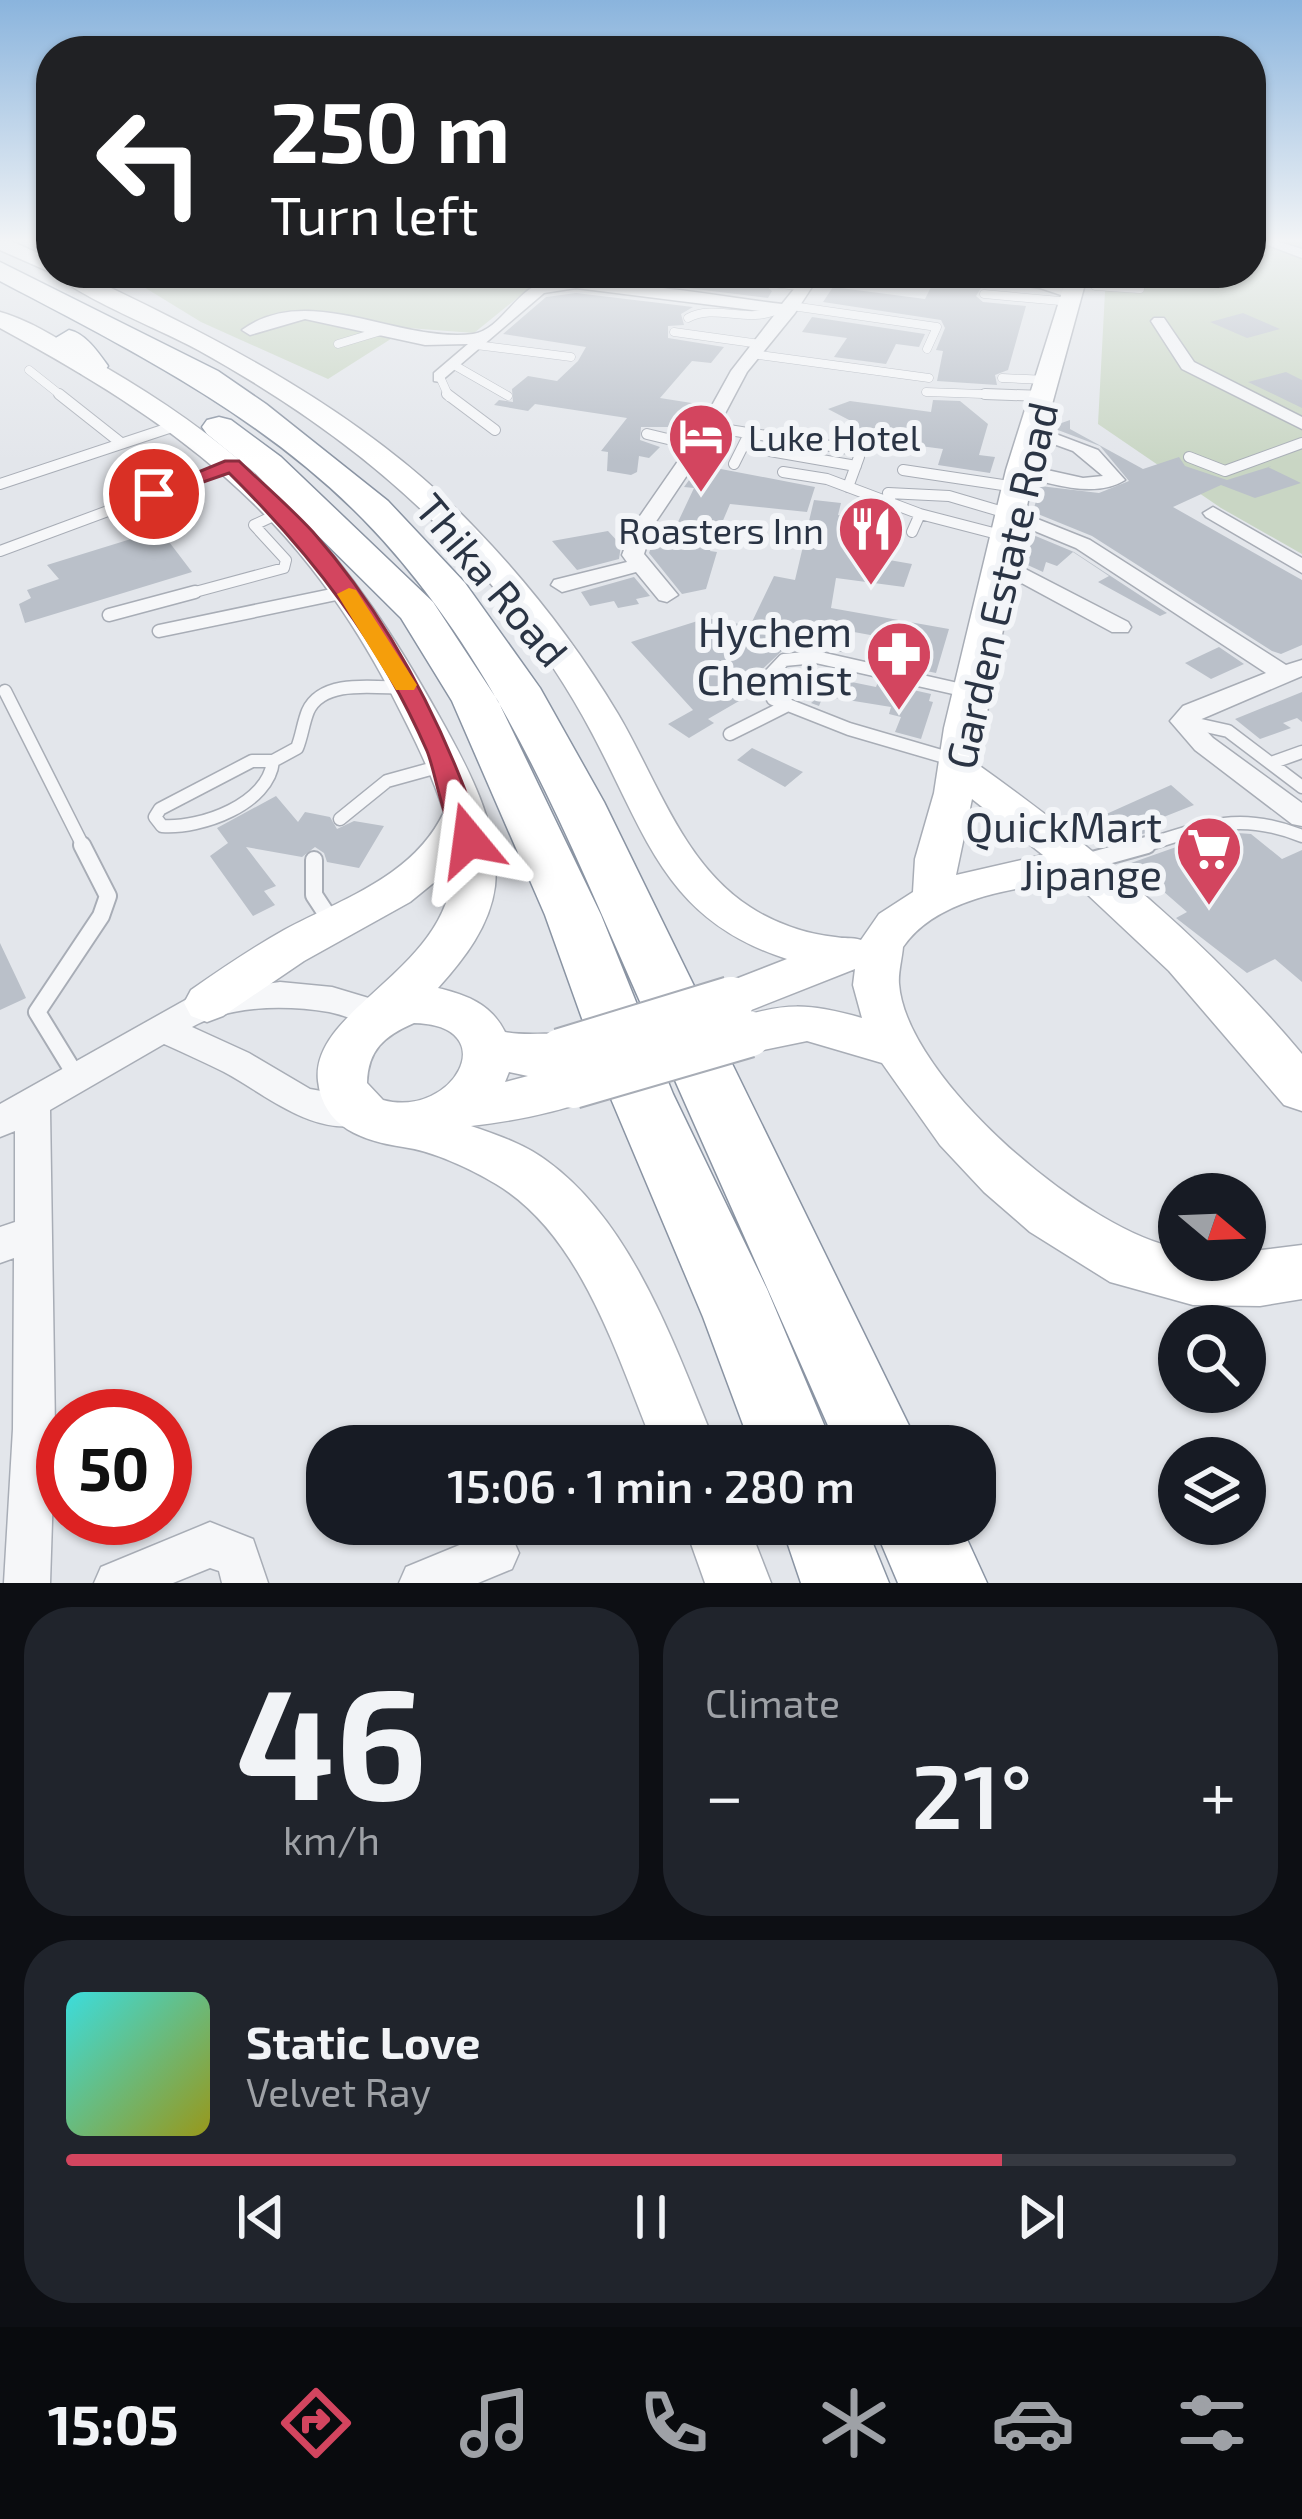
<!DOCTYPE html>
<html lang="en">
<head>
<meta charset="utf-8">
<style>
	:root { --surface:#171b24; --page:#20242c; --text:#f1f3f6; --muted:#9ea1a6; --line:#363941; --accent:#d3455f }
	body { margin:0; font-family:"Exo 2",sans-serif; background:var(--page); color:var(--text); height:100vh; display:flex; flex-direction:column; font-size:45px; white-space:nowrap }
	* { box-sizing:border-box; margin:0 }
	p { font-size:39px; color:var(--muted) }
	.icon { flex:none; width:66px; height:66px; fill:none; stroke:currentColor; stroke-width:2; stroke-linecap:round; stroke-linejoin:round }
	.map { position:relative; height:1583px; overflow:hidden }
	.side { display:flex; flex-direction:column; gap:24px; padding:24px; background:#0d0f14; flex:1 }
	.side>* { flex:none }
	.guide { position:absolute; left:36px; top:36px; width:1230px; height:252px; border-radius:48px; box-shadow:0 3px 9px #0004; background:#202124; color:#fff; overflow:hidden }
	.needle { width:78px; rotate:109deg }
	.controls { position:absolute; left:1158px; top:1173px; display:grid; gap:24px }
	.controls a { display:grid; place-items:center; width:108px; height:108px; border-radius:50%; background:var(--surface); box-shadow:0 3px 9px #0004; font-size:60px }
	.speed { position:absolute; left:36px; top:1389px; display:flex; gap:24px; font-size:60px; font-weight:700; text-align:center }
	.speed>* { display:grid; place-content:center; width:156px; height:156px; border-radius:50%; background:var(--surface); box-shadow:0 3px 9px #0004; line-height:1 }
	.speed .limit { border:18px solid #d22; background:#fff; color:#111 }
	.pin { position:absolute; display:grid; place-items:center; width:102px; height:102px; color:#fff; margin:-51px; border:6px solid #fff; border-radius:50%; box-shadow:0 3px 12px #0007 }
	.me { position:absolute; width:132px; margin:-66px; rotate:344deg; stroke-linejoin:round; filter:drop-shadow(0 0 9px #0008) }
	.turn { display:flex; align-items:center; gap:42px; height:252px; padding:0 36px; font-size:54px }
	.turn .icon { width:156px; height:156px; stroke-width:2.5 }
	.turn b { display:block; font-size:84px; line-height:102px }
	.big { font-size:90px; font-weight:600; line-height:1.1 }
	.side .widget { flex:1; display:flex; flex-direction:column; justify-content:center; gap:18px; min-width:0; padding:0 42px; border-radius:48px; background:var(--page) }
	.side .dial { align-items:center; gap:0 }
	.dial b { font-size:156px; line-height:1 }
	.song { display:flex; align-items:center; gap:36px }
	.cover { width:144px; height:144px; border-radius:18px; background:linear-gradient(135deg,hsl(180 70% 55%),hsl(60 70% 35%)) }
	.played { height:12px; border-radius:6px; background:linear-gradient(90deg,var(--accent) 80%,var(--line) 80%) }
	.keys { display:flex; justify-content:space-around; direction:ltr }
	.heat { display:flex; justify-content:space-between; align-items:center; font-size:66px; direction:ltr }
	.side .tiles { flex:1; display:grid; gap:24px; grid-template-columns:1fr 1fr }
	.widget:last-child { grid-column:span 2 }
	.trip { position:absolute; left:306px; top:1425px; width:690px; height:120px; border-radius:48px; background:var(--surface); box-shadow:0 3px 9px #0004; font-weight:600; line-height:120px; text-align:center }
	.tab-bar { display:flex; height:192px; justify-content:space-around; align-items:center; background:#090b0e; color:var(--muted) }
	.tab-bar .icon { width:84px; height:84px }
	.tab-bar .active { color:var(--accent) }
	.tab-bar b { font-size:54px; color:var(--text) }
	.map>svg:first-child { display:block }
	.green { fill:#c9d6c4 }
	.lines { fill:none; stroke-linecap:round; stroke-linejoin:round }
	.river { fill:#9db5cc; fill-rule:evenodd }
	.building { fill:#bac0c9 }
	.lane-far3-casing { stroke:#a8adb6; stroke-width:9 }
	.lane-far2-casing { stroke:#a8adb6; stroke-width:12 }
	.lane-far1-casing { stroke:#a8adb6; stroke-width:15 }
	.lane-casing { stroke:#a8adb6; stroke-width:20 }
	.street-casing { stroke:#a8adb6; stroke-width:3 }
	.secondary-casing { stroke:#a8adb6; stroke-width:3 }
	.highway-casing { stroke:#8a94a3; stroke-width:3 }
	.lane-far3 { stroke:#f6f7f9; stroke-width:8 }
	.lane-far2 { stroke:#f6f7f9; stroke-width:10 }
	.lane-far1 { stroke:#f6f7f9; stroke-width:12 }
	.lane { stroke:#f6f7f9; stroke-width:16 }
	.street { fill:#f6f7f9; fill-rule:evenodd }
	.secondary { fill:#fff; fill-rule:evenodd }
	.highway { fill:#fff; fill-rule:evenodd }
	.secondary-bridge-casing { stroke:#a8adb6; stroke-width:50; stroke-linecap:butt }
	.secondary-bridge { stroke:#fff; stroke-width:46 }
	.route { fill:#d3455f; stroke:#892d3e; stroke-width:3 }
	.slow { fill:#f59e0b }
	.labels { text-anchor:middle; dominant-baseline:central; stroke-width:12; stroke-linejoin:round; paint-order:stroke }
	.far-poi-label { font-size:36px; fill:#2a3444; stroke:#f3f5f8; text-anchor:start }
	.street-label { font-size:42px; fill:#2a3444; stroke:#f3f5f8 }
	.poi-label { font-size:42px; fill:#2a3444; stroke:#f3f5f8; text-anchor:end }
</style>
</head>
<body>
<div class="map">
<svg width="1302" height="1583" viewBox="0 0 1302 1583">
	<rect width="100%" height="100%" fill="#e3e6eb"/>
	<path class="green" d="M1251,241H1302V554L1221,508L1098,424L1106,273H1251Z
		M121,273H548L474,333L408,328L328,379L201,322Z"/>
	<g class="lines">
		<path class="river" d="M99,273H126L109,282L101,280Z"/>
	</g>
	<path class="building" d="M607,273H666L765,285L772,291L768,298L607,278Z
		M936,277L1013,288L982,286L976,296L983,302L1026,306L1008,370L995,375L997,385L937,381L943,351L936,350L945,328L941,320L823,302L833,287L925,299Z
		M576,293L693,307L681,314L684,325L668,326V338L724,347L711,363L692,361L660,398L698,404L681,427H641L640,440L660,447L649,458L639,456L637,472L631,475L607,471L608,452L601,451L627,418L535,404L528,411L494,405L499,400L513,402L512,389L528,376L557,381L578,361L586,347L503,334L546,297Z
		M1243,313L1280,329L1247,338L1210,322Z
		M812,317L925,334L919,347L896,344L886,364L834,357L847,338L802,332Z
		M1286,372L1302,380V408L1248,382Z
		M933,400L960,401L988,424L979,455L995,457L990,473L938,465L943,449L844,436L851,421L828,409L850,401L931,412Z
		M1070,420V429L1143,469L1179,457L1185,466L1227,480L1291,460L1268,467L1301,483L1255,498L1221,485L1173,507L1302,580V645L1281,654L1272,651L1092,536L1033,512L1040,486L1099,493L1129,481L1100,446L1050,427Z
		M700,465L815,487L807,512L730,504L710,551L717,552L706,589L682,594L649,553L654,539L669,541L694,488L684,487Z
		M814,500L841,503L838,515L870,520L855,554L912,564L904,587L836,578L831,608L949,629L936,673L884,662L892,639L854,632L846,653L816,647L783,650L757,674L758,690L708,719L714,723L689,738L668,724L693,710L631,642L707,618L750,626L774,576L795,580Z
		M160,530L192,572L25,623L19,604L31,598L27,590L59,579L47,565Z
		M608,531L621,545L619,559L577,570L552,541Z
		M1026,532L1074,552L1167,613L1160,616L1098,582L1109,576L1073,552L1057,566L1046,562L1043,572L1021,562Z
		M634,577L650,596L636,599L639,604L618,608L614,601L590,606L581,592Z
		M1219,647L1244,664L1211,679L1185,663Z
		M815,668L839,673L837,679L876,687L878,682L931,694L929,701L933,702L921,739L895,732L901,717L889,714L891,707L823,696L819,706L811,703L821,695L779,686L789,670Z
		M1302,692V722L1297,718L1283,723L1291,728L1260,739L1235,719Z
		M752,748L803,772L785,787L737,760Z
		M1171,785L1194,805L1151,822L1160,830L1116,840L1093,820Z
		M276,796L298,822L305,812L330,817L337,829L354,821L384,826L359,868L327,862L324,853L315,847L302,857L246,847L276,886L264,891L275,905L253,916L210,856L228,843L217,828Z
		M1238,833L1251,834L1282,859L1302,850V982L1275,959L1247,973L1176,918L1187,912L1131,863L1179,846L1189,855Z
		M0,943L26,998L0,1010Z"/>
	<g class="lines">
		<g class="lane-far3-casing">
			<path id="lane-far3" d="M1089,273L1095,286L1140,289L1139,273
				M873,274L914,278
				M773,283L805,287
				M984,294L1071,302
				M792,306L937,327L927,349
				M688,318C716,303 748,325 779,309
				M674,332L760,344
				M338,344L381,331
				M476,345L571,357
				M752,354L929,378
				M454,365L508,396
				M29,370L63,397
				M440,377L449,397
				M1002,378L1047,380
				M926,392L1043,396"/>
		</g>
		<g class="lane-far2-casing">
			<path id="lane-far2" d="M59,394L121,443
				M447,394L495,430
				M985,394L1043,396
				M710,427L856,450L859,457L848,487
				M647,434L697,446
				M770,451L856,466
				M1189,457L1225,471L1302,443
				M734,464L750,432
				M903,470L1016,487
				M783,472L827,479L920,514L1005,536
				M0,484L178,425
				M890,499L888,493L949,496L1010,514
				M912,532L920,514
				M0,551L232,465
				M184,595L284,568L286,560L254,525L282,512
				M332,595L346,592"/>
		</g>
		<g class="lane-far1-casing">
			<path id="lane-far1" d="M109,615L195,592
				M159,631L346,592
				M5,691L84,848
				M1183,721L1228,731L1302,787
				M730,734L788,705
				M955,760L849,729L773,699L765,680L784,660L816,657L971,692
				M252,761H273C269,804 201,829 162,826L155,817L160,809Z
				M273,761L297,748C302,736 303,723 308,711C323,678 377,688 406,688
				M1271,763L1302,752
				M340,819L387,781L445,765
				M1136,848C1203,829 1234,809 1302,836"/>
		</g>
		<g class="lane-casing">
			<path id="lane" d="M314,860V895L333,924
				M1082,863L1147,845
				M78,1079L37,1012L101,916L108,896L82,845"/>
		</g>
		<g class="street-casing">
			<path id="street" d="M1257,241H1276L1302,249V258Z
				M807,273H821L795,313L747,372L712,438L653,526L644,554L678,595L667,602L659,600L636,572L562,592L551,585L554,580L627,562L622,555L633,526L694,438L731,371L776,313L576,288L544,293L440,382L434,381V373L468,344L425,345L305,319L250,335L242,330C308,281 398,343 473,334C498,331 514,295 537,285C575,270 733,299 782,304Z
				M943,273L1042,280L1080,295L1073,299L1040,288Z
				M1154,318H1164L1194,362L1302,417V429L1182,369L1151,321Z
				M1032,425L1098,450L1125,480C1094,500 1047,482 1013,474L1010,470L1020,464L1083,478L1103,476L1073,451L1026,434L1023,430Z
				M1213,507L1302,558V573L1206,517L1203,513Z
				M1010,508L1090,540L1286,665L1302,660V676L1197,721L1213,738L1302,803V826L1292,824L1195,750L1170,721L1183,706L1266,673L1076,548L1003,518L1000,514Z
				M1000,556L1128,622L1131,627L1128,632H1112L992,567L989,562Z
				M280,982L332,987L392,1005L397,1014L392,1023C372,1030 350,1016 329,1012C285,1005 231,1005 192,1027L249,1053L310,1089L371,1100L376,1111L371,1122C318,1141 267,1095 224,1072C204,1062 184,1053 164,1044L50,1110L55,1429L50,1583H4L13,1429L14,1258L0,1263V1227L15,1222V1131L0,1137V1104L196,994Z
				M210,1522L253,1539L268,1583H222L219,1571L210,1568L173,1583H94L101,1567Z
				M496,1530L512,1537L519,1553L512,1569L478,1583H399L406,1567Z"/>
		</g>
		<g class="secondary-casing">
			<path id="secondary" d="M0,241H11L51,259L52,273L0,250Z
				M54,273H80C222,341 365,412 475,528C529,584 578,647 618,714C657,780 683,864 750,907C774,923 806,934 835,937C845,939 851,937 861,940L879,914L913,892L915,859L934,793L944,728L1006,470L1068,273H1088L1034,470L977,764C1096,849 1208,942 1302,1054V1111L1284,1105L1169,971L1072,880C1017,888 937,897 903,947C902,959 898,973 899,984C906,1079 1089,1234 1179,1248V1260H1245V1252L1302,1245V1299L1260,1306L1193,1305L1110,1282L1030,1232L984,1192L940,1145L882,1063L807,1041L748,1053L731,1048L724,1034L731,1020C785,1002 808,1003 862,1018L853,985L855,969L731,1018L715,1013L708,1000L715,987L787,959C665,920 647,836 592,733C565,682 532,634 495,589C413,488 312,413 198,350C162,330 80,298 54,273ZM972,799L1043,855L956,875Z
				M0,312C36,322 72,348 105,367C265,460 350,555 439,716C467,766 501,827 495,886C490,926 464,959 438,988C467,995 491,1004 505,1032C530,1037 554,1030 578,1038L585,1052L578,1066L590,1070L598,1085L590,1100C550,1114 513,1121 471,1126C497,1135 525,1144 547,1161C634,1224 676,1350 716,1446H654C617,1358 583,1236 496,1184C471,1169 433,1151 403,1147C364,1141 323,1128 318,1081C310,1008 450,971 453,867L410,902L304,961L223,1016L207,1022L191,1016L184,1003L191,990C221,969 252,948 284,930C344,898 414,876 444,812C430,768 409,728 388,687C293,508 175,423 0,328ZM414,1023C505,1025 454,1119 383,1100L367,1083C368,1050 384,1036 414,1023ZM509,1072L528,1076L505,1082Z
				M684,1524H748L771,1583H705Z"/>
		</g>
		<g class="highway-casing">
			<path id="highway" d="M0,262L218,371L266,404L388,501L465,583L540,688L604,802L919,1446H837C771,1296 704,1146 638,997C563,827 495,654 363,519C260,414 129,349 0,281Z
				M69,330C86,334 98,352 108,366L103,373H81L54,339Z
				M219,417L231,420L281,457L433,602L498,701L601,915L673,1094L767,1289L833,1446H751L703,1317L609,1094L545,915L452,701L401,618L255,473L207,434L202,427L207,420Z
				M781,1524H865L889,1583H801Z
				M873,1524H960L987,1583H898Z"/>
		</g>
		<use href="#lane-far3" class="lane-far3"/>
		<use href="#lane-far2" class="lane-far2"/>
		<use href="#lane-far1" class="lane-far1"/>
		<use href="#lane" class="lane"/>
		<use href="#street" class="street"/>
		<use href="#secondary" class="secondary"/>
		<use href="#highway" class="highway"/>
		<g class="secondary-bridge-casing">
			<path id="secondary-bridge" d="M561,1052L731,1000
				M573,1085L748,1034"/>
		</g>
		<use href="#secondary-bridge" class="secondary-bridge"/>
	</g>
	<linearGradient id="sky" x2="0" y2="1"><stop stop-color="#8ab4dd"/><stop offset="0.52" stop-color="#f2f4f6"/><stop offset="1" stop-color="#f2f4f6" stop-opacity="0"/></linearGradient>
	<rect width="1302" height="462" fill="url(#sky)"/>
	<path class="route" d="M225,461H239C263,484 290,507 313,532C391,621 446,729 483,840L479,847L469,850C445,843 437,775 427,751C380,643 312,555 229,473L154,499L145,494Z"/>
	<path class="slow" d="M349,588L356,590L417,685L414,690H396L393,685L337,594Z"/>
	<defs>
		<g id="hotel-pin" transform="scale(3.45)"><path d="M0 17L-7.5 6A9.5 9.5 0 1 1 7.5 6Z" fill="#d3455f" stroke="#f3f5f8"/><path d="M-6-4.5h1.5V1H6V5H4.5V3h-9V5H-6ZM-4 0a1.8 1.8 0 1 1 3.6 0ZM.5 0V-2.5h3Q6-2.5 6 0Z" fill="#fff"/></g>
		<g id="restaurant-pin" transform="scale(3.45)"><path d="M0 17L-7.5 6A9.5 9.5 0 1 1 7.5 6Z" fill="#d3455f" stroke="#f3f5f8"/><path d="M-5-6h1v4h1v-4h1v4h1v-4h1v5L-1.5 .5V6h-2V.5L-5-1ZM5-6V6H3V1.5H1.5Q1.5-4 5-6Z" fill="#fff"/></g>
		<g id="pharmacy-pin" transform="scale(3.45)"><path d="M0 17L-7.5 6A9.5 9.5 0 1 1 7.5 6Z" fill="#d3455f" stroke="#f3f5f8"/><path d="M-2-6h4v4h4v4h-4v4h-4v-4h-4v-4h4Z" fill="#fff"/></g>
		<g id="supermarket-pin" transform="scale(3.45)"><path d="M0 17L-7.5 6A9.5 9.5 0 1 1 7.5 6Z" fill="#d3455f" stroke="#f3f5f8"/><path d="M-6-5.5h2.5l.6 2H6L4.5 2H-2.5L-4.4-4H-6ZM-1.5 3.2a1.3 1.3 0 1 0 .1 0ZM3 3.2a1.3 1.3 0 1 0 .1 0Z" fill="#fff"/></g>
	</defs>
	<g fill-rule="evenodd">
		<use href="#hotel-pin" x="701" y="436"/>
		<use href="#restaurant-pin" x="871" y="529"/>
		<use href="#pharmacy-pin" x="899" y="654"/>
		<use href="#supermarket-pin" x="1209" y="849"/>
	</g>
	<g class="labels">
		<g class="far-poi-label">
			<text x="748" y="436">Luke Hotel</text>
			<text x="824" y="529" text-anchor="end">Roasters Inn</text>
		</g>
		<g class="street-label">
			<text transform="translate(493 579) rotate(50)">Thika Road</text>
			<text transform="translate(1000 585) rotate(-77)">Garden Estate Road</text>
		</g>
		<g class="poi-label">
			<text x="852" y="630">Hychem<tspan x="852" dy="48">Chemist</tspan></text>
			<text x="1162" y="825">QuickMart<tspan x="1162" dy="48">Jipange</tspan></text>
		</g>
	</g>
</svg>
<div class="controls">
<a><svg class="needle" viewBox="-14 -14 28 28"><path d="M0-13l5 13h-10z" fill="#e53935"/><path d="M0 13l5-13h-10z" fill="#9ea1a6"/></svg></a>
<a><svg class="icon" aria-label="search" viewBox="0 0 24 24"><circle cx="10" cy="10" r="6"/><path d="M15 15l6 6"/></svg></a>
<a><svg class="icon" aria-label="layers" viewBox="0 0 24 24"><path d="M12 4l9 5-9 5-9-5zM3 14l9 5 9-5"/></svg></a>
</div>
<div class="speed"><div class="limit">50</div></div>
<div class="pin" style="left:154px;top:494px;background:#d93025"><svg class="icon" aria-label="arrive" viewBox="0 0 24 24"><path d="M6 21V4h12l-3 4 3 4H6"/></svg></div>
<svg class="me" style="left:469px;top:840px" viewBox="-20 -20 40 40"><path d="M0-17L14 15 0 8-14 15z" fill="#d3455f" stroke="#fff" stroke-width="4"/></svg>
<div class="trip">15:06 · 1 min · 280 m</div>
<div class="guide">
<div class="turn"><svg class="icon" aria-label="left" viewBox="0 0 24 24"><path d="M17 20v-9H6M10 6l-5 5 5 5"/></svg><div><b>250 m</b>Turn left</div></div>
</div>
</div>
<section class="side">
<div class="tiles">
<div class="widget dial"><b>46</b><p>km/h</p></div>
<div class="widget"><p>Climate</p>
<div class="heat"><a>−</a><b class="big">21°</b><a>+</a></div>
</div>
<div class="widget">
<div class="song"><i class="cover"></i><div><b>Static Love</b><p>Velvet Ray</p></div></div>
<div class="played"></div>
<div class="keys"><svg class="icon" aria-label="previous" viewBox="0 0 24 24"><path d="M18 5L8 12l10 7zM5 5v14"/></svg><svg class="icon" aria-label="pause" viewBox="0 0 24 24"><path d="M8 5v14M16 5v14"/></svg><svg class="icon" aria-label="next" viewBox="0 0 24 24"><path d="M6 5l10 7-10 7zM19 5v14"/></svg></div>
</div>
</div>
</section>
<nav class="tab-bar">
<b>15:05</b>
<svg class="icon active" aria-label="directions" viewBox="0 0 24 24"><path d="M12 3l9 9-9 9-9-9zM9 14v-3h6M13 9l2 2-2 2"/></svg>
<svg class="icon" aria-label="music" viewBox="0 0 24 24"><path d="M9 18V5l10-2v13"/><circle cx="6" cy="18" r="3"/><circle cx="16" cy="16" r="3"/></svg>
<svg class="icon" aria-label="phone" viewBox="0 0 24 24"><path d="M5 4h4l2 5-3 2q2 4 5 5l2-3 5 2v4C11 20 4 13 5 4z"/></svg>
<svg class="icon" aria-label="climate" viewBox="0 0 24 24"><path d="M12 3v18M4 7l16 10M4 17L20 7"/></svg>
<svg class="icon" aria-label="car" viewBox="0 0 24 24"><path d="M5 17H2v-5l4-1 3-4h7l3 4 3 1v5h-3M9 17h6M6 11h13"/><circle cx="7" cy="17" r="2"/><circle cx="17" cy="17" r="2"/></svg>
<svg class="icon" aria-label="filters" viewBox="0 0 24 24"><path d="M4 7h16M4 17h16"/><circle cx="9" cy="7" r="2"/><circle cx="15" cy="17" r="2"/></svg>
</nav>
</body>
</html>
